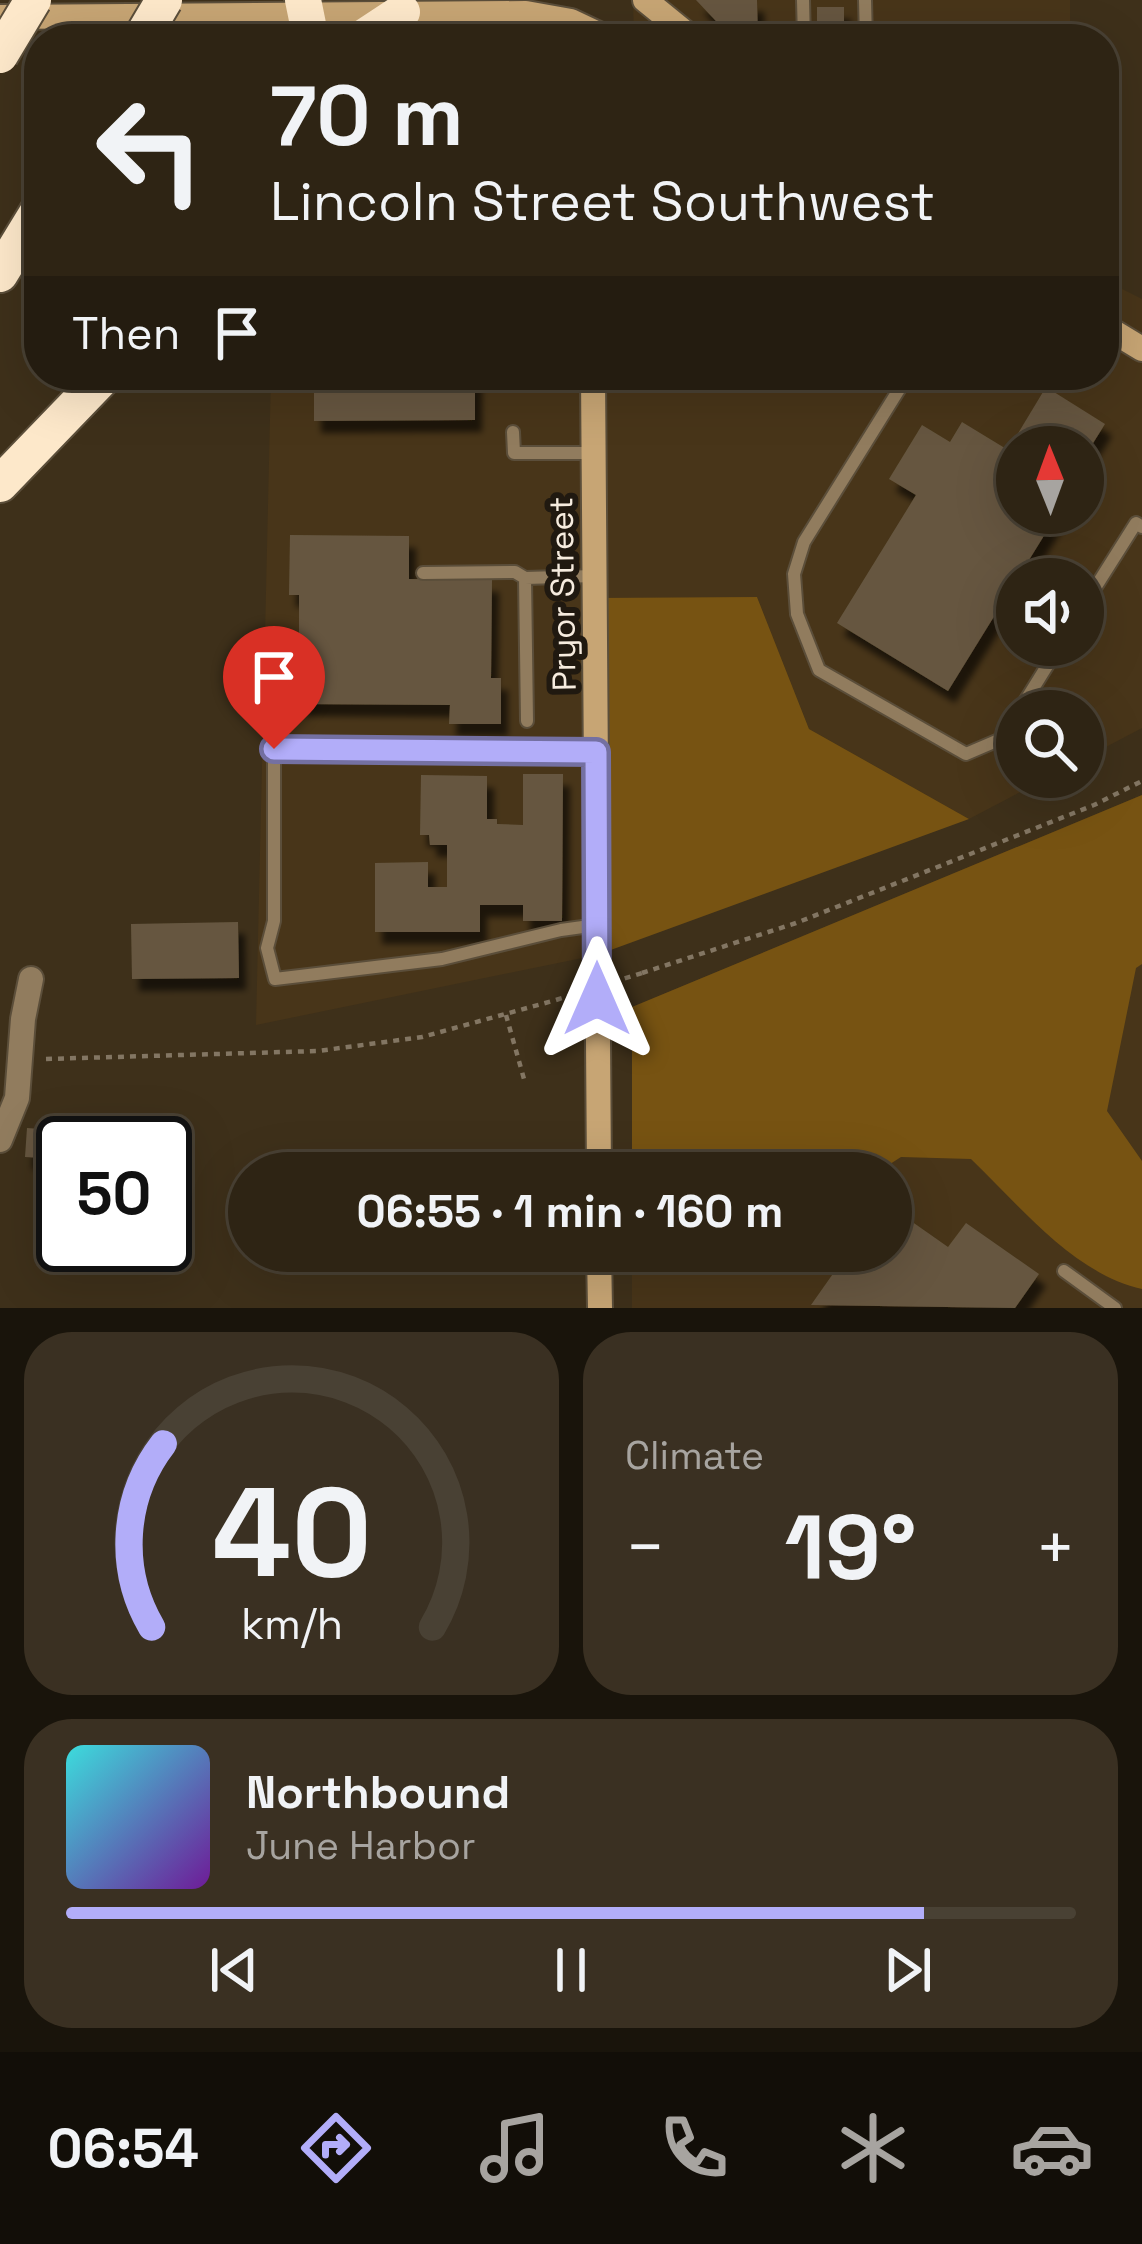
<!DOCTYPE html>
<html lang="en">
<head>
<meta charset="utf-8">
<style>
	:root { --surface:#2e2414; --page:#3a3022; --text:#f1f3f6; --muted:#a7a4a0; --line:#494134; --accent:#b2adf9 }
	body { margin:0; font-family:"Space Grotesk",sans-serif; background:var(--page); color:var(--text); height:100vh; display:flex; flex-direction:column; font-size:45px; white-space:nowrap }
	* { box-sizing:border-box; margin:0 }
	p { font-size:39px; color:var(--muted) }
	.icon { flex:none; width:66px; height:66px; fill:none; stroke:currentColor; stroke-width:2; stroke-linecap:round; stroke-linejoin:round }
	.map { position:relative; height:1308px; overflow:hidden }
	.drawer { display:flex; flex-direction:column; gap:24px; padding:24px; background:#19140b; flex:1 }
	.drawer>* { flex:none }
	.banner { position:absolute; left:24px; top:24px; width:1095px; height:366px; border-radius:48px; box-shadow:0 12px 48px #0002,0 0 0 3px var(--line); background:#2e2414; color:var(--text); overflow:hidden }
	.needle { width:78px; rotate:359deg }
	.fabs { position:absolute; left:996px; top:426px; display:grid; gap:24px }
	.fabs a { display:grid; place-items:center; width:108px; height:108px; border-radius:50%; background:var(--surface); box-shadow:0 12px 48px #0002,0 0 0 3px var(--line); font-size:60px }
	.speed { position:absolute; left:36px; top:1116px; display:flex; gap:24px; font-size:60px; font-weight:700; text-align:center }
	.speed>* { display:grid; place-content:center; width:156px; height:156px; border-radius:50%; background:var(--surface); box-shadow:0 12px 48px #0002,0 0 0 3px var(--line); line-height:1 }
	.speed .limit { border:6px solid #111; border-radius:18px; background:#fff; color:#111 }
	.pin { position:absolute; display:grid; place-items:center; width:102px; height:102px; color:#fff; margin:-123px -51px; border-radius:50% 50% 50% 0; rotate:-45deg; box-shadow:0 0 12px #0007 }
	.pin .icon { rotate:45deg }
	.me { position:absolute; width:132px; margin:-66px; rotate:0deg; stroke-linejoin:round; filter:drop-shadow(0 0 9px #0008) }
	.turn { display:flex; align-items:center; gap:42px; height:252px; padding:0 48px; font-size:54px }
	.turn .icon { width:156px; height:156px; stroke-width:2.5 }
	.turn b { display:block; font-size:84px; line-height:102px }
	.then { display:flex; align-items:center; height:114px; padding:0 48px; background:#0003; gap:24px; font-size:45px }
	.big { font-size:90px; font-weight:600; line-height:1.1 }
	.drawer .widget { flex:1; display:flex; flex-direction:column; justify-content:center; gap:18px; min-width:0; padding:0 42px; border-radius:48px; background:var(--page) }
	.drawer .dial { align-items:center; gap:0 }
	.dial svg { height:312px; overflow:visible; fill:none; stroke:var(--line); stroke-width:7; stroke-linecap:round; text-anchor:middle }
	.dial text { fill:var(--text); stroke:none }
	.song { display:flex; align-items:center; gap:36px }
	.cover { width:144px; height:144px; border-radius:18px; background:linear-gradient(135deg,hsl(180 70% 55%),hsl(280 70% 35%)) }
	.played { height:12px; border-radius:6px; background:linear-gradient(90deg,var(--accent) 85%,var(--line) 85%) }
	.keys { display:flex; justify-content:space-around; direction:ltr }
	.heat { display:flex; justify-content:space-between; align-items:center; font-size:66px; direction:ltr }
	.drawer .tiles { flex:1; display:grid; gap:24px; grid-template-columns:1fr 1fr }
	.widget:last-child { grid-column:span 2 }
	.trip { position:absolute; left:228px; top:1152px; width:684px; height:120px; border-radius:60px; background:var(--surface); box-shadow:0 12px 48px #0002,0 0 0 3px var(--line); font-weight:600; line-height:120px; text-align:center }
	.menu { display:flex; height:192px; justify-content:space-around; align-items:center; background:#120e08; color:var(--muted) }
	.menu .icon { width:84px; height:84px }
	.menu .selected { color:var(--accent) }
	.menu b { font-size:54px; color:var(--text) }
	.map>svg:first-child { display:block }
	.built { fill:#483519; fill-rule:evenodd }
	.forest { fill:#775312 }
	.building { fill:#665740; filter:url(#shadow) }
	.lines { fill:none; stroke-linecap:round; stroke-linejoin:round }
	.service-casing { stroke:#5b4e3a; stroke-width:16 }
	.minor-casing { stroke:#5b4e3a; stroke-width:28 }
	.secondary-casing { stroke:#5b4e3a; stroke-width:28 }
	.motorway-casing { stroke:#5b4e3a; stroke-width:40 }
	.path { stroke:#837663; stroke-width:4.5; stroke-dasharray:6 6; stroke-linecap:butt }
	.service { stroke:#917c5e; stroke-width:12 }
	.minor { stroke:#917c5e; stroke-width:24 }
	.secondary { stroke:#c7a574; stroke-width:24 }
	.motorway { stroke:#fde8ca; stroke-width:36 }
	.motorway-bridge-casing { stroke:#5b4e3a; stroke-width:40; stroke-linecap:butt }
	.path-bridge { stroke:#837663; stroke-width:4.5; stroke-dasharray:6 6; stroke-linecap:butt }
	.motorway-bridge { stroke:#fde8ca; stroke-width:36 }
	.route-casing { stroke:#7470a2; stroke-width:30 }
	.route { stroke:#b2adf9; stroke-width:21 }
	.labels { text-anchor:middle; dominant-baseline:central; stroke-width:12; stroke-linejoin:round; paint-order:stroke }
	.street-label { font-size:33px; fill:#f6ecdf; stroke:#201910 }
</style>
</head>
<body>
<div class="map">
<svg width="1142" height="1308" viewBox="0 0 1142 1308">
	<defs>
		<filter id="shadow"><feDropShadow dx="7" dy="12" stdDeviation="3" flood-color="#0009"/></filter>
	</defs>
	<rect width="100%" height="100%" fill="#3e301a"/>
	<path class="built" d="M633,0H1070V39H634Z
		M1104,280L1142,299V728L1083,759V711H1017V777H1049L969,819L809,729L757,597L597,955L256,1025L271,375H1104ZM1017,447H1083V513H1017ZM1017,579H1083V645H1017Z
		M1142,795V1308H632V1251H891V1173H632V1007Z"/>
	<path class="forest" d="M757,597L809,729L969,819L597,955L596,598Z
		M1142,795V964L1136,968L1107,1111L1142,1161V1289C1074,1274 1020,1206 971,1159L901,1157L876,1173H632V1007Z"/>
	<path class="building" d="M696,0H757L758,39H733Z
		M817,7H844V39H817Z
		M314,375H475V420L314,421Z
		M1046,387L1105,424L1083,459V447H1017V513H1058L948,691L837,623L916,495L889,479L922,425L950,442L962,422L1008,450Z
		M290,535L409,536V579L492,580L491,678H501V724H449L450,705L299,704V595H289Z
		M523,774H563L562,921H523V905H480V932H375V863L428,862V887H447V845H430L429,835H420L421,775L487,776V819H497V824L523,825Z
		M238,922L239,978L132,979L131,924Z
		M27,1128L66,1131L63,1159L25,1157Z
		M891,1207L948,1247L966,1223L1039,1274L1015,1308L811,1305L849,1251H891Z"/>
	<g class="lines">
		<g class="service-casing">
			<path id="service" d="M803,0L804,39
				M865,0L866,39
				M908,375L804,542L794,574L797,614L819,670L966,754L1001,739L1017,714
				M513,432L514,453H593
				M423,573L515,572L525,578
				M1083,607L1136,523L1142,527
				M1019,711L1060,645
				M527,721L525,578L594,576
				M274,749V921L267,948L275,979L442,959L561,930L597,925
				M1064,1271L1115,1308"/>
		</g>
		<g class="minor-casing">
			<path id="minor" d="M274,749L596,752
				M0,1140L17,1098L23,1019L31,979"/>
		</g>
		<g class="secondary-casing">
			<path id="secondary" d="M645,0L693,39
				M0,17L526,13L571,21L609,39
				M1104,326L1142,349
				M593,375L599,1173
				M599,1251L600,1308"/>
		</g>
		<g class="motorway-casing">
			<path id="motorway" d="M303,0L311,39
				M361,39L402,12
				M0,274L39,210
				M0,484L105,375"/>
		</g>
		<path class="path" d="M642,973L796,923L1094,805L1142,781
			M506,1015L524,1079
			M46,1059L318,1051L422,1037L556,1000"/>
		<use href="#service" class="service"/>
		<use href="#minor" class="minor"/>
		<use href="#secondary" class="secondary"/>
		<use href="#motorway" class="motorway"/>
		<g class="motorway-bridge-casing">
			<path id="motorway-bridge" d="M141,39L164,0
				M0,55L33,0"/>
		</g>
		<path class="path-bridge" d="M556,1000L642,973"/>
		<use href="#motorway-bridge" class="motorway-bridge"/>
	</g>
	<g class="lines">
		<g class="route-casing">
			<path id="route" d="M274,749L596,752L597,999"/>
		</g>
		<use href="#route" class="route"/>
	</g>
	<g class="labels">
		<g class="street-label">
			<text transform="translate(563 594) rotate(-91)">Pryor Street</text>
		</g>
	</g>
</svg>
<div class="fabs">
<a><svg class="needle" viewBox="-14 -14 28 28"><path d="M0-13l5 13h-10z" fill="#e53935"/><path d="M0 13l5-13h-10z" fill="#a7a4a0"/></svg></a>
<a><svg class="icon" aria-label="sound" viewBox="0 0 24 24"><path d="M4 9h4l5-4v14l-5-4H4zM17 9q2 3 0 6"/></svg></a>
<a><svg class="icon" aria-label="search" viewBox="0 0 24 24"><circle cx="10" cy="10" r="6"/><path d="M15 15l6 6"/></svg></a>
</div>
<div class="speed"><div class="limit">50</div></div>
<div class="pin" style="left:274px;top:749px;background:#d93025"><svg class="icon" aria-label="arrive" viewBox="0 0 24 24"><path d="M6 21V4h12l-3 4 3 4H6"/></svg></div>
<svg class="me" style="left:597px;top:999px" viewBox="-20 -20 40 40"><path d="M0-17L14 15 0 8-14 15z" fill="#b2adf9" stroke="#fff" stroke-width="4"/></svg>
<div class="trip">06:55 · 1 min · 160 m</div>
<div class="banner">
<div class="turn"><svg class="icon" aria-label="left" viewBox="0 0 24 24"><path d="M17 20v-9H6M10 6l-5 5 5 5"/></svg><div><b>70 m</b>Lincoln Street Southwest</div></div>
<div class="then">Then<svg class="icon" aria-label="arrive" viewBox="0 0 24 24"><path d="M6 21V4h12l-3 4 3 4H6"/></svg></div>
</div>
</div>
<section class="drawer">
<div class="tiles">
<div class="widget dial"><svg viewBox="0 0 100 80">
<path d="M14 69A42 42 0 1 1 86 69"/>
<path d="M14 69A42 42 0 0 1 17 22" stroke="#b2adf9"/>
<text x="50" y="56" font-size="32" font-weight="700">40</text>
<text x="50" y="72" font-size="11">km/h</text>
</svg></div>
<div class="widget"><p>Climate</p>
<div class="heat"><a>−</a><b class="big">19°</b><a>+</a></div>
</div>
<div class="widget">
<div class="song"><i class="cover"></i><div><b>Northbound</b><p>June Harbor</p></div></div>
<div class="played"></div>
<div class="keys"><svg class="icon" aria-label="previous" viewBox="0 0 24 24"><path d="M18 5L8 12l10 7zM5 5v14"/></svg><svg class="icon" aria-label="pause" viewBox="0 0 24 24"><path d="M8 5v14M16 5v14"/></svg><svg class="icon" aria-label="next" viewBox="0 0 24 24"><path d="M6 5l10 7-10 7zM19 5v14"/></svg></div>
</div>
</div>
</section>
<nav class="menu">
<b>06:54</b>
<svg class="icon selected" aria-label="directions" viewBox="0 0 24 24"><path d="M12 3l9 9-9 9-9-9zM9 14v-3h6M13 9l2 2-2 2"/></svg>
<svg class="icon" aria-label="music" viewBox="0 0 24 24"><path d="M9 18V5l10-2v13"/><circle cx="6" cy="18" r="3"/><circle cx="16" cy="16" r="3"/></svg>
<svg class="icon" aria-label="phone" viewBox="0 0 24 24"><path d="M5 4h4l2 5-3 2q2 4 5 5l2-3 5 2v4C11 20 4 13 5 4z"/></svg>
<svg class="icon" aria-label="climate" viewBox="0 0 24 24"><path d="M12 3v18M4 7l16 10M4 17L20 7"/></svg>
<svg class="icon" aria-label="car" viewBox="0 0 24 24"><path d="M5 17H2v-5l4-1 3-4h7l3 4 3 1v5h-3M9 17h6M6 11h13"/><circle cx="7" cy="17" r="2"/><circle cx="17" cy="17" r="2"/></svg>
</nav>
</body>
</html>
